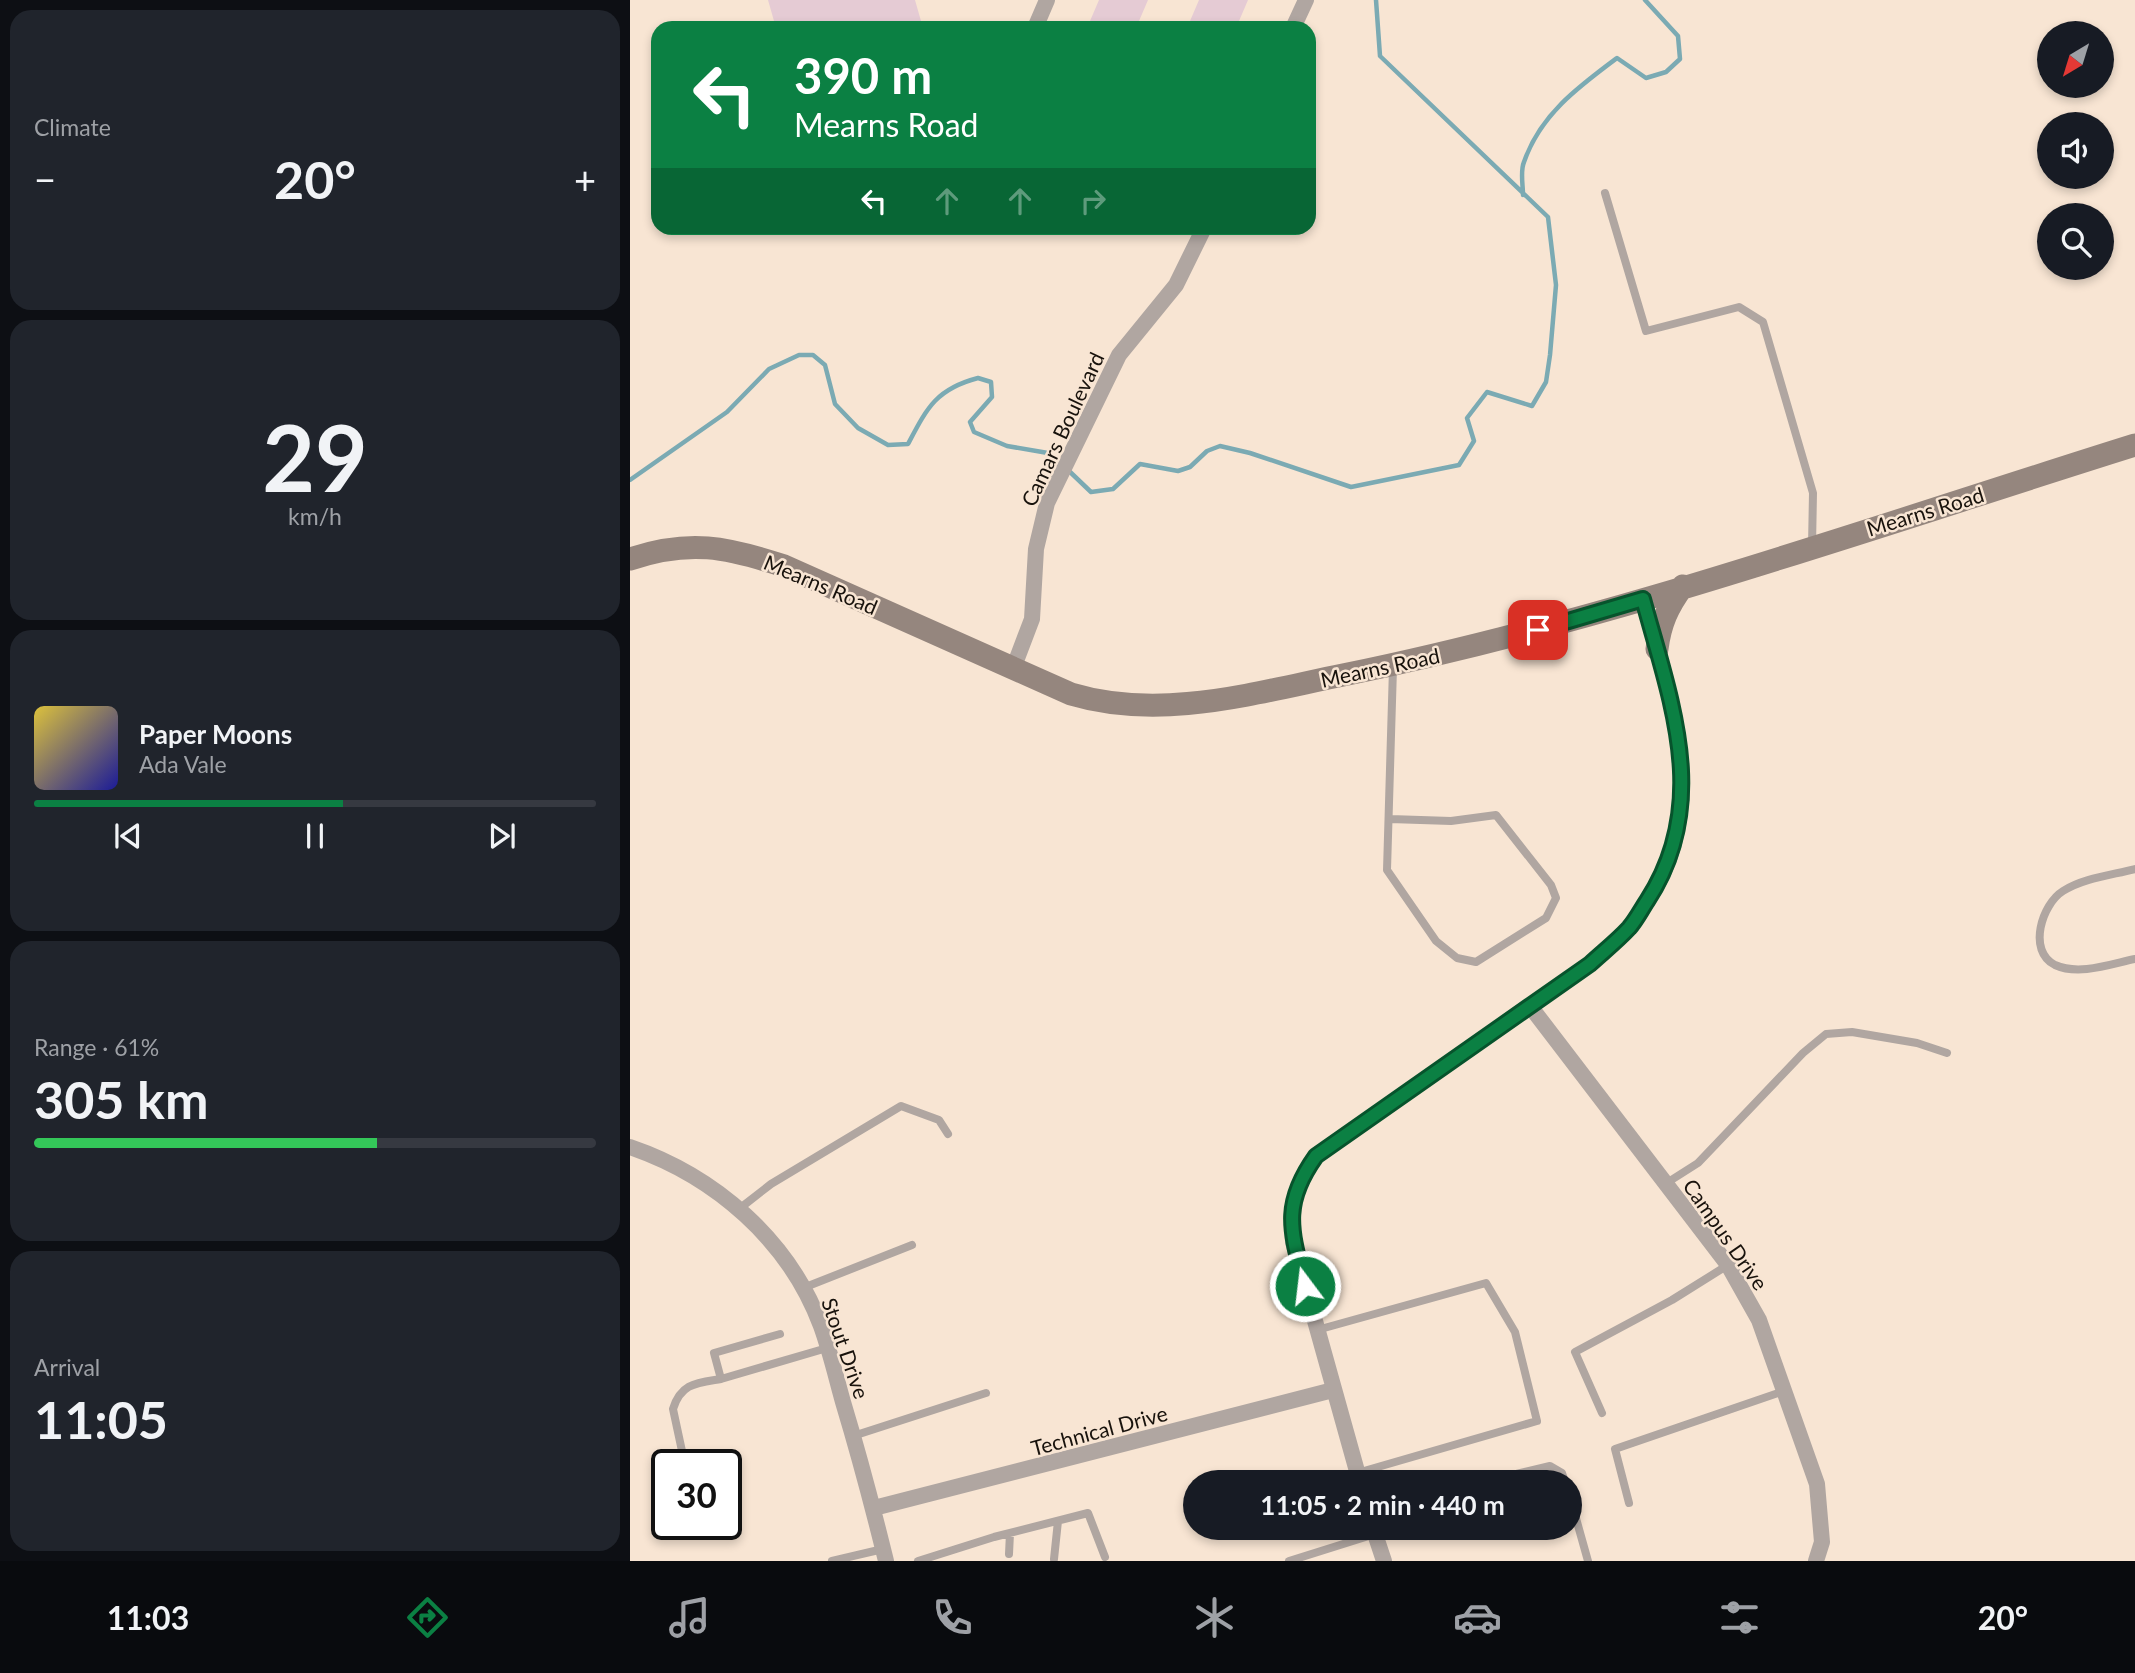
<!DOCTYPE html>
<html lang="en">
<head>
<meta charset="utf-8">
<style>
	:root { --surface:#171b24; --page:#20242c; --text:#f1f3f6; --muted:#9ea1a6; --line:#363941; --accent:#0b8043 }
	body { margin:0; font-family:Lato,sans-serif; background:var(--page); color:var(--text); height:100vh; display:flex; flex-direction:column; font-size:26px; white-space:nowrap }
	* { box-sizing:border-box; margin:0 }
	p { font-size:23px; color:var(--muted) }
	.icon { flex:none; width:38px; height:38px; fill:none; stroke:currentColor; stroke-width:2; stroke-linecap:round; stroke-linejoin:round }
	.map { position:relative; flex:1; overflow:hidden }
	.details { display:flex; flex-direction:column; gap:10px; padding:10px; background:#0d0f14; width:630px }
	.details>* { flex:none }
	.hud { position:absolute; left:21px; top:21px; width:665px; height:214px; border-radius:21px; box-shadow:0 4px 10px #0003; background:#0b8043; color:#fff; overflow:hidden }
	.needle { width:46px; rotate:218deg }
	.buttons { position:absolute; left:1407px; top:21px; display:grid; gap:14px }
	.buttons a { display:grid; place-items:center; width:77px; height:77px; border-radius:50%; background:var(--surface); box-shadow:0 4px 10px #0003; font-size:35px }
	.speed { position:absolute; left:21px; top:1449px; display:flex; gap:14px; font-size:35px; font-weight:700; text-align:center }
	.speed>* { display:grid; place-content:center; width:91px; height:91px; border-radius:50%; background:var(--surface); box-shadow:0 4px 10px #0003; line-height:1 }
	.speed .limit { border:4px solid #111; border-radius:10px; background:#fff; color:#111 }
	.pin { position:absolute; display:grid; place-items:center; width:60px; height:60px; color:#fff; margin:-30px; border-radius:14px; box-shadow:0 4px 10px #0006 }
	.me { position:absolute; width:77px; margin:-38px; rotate:345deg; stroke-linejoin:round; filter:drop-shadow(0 0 5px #0008) }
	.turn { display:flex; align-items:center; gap:24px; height:147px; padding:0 28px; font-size:32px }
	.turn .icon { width:91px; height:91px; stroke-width:2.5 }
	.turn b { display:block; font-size:49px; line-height:60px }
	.lanes { display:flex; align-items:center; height:66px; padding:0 28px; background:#0003; justify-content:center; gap:35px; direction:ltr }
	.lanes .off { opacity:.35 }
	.big { font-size:52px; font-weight:700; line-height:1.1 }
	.details .widget { flex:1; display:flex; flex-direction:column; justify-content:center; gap:10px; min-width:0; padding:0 24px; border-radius:21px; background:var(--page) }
	.details .dial { align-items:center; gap:0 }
	.dial b { font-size:91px; line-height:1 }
	.song { display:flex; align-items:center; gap:21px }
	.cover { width:84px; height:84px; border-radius:10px; background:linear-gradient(135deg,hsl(50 70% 55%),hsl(240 70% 35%)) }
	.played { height:7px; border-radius:4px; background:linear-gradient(90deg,var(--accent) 55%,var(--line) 55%) }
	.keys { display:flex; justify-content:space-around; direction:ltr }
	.heat { display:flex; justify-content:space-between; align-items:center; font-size:38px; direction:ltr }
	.charge { height:10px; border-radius:5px; background:linear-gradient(90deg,#34c759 61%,var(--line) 0) }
	.trip { position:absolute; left:553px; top:1470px; width:399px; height:70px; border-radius:35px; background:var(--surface); box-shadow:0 4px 10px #0003; font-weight:700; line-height:70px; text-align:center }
	.menu { display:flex; height:112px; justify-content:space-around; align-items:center; background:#090b0e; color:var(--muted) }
	.menu .icon { width:49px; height:49px }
	.menu .on { color:var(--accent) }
	.menu b { font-size:32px; color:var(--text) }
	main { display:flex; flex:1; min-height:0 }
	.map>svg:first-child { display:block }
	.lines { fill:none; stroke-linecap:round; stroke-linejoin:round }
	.stream { stroke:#7baab3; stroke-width:4.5 }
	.building { fill:#e5cbd4 }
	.lane { stroke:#b0a6a1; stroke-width:8 }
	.street { stroke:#b0a6a1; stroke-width:16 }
	.secondary { stroke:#95867e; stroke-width:23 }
	.route-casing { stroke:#07532c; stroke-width:18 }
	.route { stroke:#0b8043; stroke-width:12 }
	.labels { text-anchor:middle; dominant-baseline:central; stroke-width:5; stroke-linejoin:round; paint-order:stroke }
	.street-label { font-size:21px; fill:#18120c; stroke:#f8e5d3 }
</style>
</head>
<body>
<main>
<section class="details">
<div class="widget"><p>Climate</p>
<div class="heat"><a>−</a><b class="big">20°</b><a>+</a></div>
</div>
<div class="widget dial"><b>29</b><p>km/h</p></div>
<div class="widget">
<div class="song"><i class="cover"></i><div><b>Paper Moons</b><p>Ada Vale</p></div></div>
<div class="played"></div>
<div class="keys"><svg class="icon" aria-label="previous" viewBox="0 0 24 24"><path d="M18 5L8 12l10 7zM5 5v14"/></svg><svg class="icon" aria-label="pause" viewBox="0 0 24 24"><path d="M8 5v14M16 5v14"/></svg><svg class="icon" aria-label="next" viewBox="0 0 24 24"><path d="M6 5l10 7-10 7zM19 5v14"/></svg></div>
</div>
<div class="widget"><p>Range · 61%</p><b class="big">305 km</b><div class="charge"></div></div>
<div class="widget"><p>Arrival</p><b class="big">11:05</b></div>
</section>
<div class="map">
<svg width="1505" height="1561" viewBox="0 0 1505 1561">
	<rect width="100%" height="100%" fill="#f8e5d3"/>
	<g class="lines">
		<path class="stream" d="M893,195C893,185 890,171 894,162C910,115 948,87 987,58L1016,78L1036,72L1050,59L1048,36L1015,0
			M438,470L461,492L483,489L510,464L548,471L560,467L577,451L590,446L620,453L721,487L829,465L844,441L837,418L857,392L902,406L916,382L920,355L926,285L918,217L750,56L746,0
			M0,480L97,412L139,369L169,355H183L195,365L205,404L228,428L258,445L278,444C297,408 306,389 348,378L361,382L362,397L340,422L344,432L377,446L418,453L431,465"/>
	</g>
	<path class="building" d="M138,0H285L293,28H146Z
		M469,0H518L506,28H457Z
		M569,0H618L606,28H557Z"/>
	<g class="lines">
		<path class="lane" d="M975,193L1016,331L1109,307L1133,322L1183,493L1182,546
			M760,819L821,821L866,815L921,885L926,898L916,918L846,962L827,958L806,941L757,870L763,668
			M1505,869C1482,875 1453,878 1433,891C1412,904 1397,951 1425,965C1449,976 1481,964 1505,959
			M1035,1184L1068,1163L1173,1053L1196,1034L1222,1032L1287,1043L1317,1053
			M109,1209L141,1184L271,1106L309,1120L318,1134
			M173,1288L282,1245
			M687,1330L856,1283L885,1332L907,1421L727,1473
			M150,1334L84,1353L91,1379L197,1348
			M972,1413L945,1352L1042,1300L1098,1265
			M223,1436L356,1393
			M55,1465L43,1409C51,1383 67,1383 91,1379
			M853,1482L920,1466L932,1473L935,1482
			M940,1497L958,1561
			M999,1503L985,1449L1154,1391
			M379,1554L380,1533
			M424,1559L428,1521
			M202,1561L253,1549
			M288,1561L364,1537L458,1513L475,1557
			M659,1561L745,1534"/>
		<path class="street" d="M405,28L417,0
			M663,28L676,0
			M383,669L402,619L406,549L417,503L489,355L546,285L574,228
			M900,1006L1098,1265L1129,1320L1187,1484L1192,1542L1186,1561
			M0,1147C85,1176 159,1240 191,1326C200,1351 206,1377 213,1402C229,1455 243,1508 256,1561
			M730,1482L663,1242C661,1204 664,1187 686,1156L960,964C973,952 987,941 999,928C1007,919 1013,907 1020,897C1081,802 1040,698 1013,599
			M244,1508L703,1390
			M743,1528L754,1561"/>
		<path class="secondary" d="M0,559C59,539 97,547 154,566L441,694C531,721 624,693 713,675C983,620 1243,527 1505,445
			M1027,649C1030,624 1038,606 1053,586"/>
	</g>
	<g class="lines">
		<g class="route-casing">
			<path id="route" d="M675,1286C661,1231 651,1205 686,1156L960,964C973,952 987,941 999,928C1006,920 1011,910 1017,901C1081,803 1041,702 1013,599L908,630"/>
		</g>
		<use href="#route" class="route"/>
	</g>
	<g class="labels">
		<g class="street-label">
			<text transform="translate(432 429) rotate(-65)">Camars Boulevard</text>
			<text transform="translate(1295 511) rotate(-17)">Mearns Road</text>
			<text transform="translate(191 584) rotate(23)">Mearns Road</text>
			<text transform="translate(750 667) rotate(-12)">Mearns Road</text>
			<text transform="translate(1096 1234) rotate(55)">Campus Drive</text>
			<text transform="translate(216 1348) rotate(71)">Stout Drive</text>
			<text transform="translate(469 1430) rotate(-15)">Technical Drive</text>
		</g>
	</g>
</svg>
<div class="buttons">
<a><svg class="needle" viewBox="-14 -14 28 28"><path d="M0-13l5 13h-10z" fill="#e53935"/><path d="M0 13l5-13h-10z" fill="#9ea1a6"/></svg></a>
<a><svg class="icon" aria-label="sound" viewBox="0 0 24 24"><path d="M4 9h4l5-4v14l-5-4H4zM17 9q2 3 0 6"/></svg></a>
<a><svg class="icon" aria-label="search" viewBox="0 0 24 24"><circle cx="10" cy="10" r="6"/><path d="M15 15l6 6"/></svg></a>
</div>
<div class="speed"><div class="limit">30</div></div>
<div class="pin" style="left:908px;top:630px;background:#d93025"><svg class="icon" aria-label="arrive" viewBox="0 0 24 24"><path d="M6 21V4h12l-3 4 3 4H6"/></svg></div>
<svg class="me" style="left:675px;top:1286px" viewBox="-20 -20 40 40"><circle r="17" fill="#0b8043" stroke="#fff" stroke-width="3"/><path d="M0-11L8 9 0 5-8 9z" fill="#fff"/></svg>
<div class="trip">11:05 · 2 min · 440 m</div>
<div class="hud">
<div class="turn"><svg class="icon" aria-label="left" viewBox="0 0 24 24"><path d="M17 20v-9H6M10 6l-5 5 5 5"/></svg><div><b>390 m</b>Mearns Road</div></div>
<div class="lanes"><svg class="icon" aria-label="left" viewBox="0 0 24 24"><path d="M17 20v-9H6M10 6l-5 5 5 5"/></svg><svg class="icon off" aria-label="ahead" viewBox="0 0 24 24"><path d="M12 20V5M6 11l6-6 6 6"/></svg><svg class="icon off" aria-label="ahead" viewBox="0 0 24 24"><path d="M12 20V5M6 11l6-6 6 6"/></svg><svg class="icon off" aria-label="right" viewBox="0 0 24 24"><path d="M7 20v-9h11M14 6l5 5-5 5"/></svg></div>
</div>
</div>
</main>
<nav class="menu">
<b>11:03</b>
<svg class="icon on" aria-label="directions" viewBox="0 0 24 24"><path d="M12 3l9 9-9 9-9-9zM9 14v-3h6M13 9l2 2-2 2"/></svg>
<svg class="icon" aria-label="music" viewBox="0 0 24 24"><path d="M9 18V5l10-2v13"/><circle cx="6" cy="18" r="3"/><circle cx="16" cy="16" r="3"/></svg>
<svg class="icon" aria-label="phone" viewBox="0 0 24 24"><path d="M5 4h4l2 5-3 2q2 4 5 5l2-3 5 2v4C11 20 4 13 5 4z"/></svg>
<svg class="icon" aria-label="climate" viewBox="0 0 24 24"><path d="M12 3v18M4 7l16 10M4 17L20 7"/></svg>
<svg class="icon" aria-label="car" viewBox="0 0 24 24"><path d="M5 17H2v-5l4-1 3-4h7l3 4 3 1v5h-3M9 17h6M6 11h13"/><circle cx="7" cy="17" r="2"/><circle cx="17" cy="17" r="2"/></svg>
<svg class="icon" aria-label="filters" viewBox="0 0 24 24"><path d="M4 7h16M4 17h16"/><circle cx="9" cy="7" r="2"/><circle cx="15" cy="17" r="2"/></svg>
<b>20°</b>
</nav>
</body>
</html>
